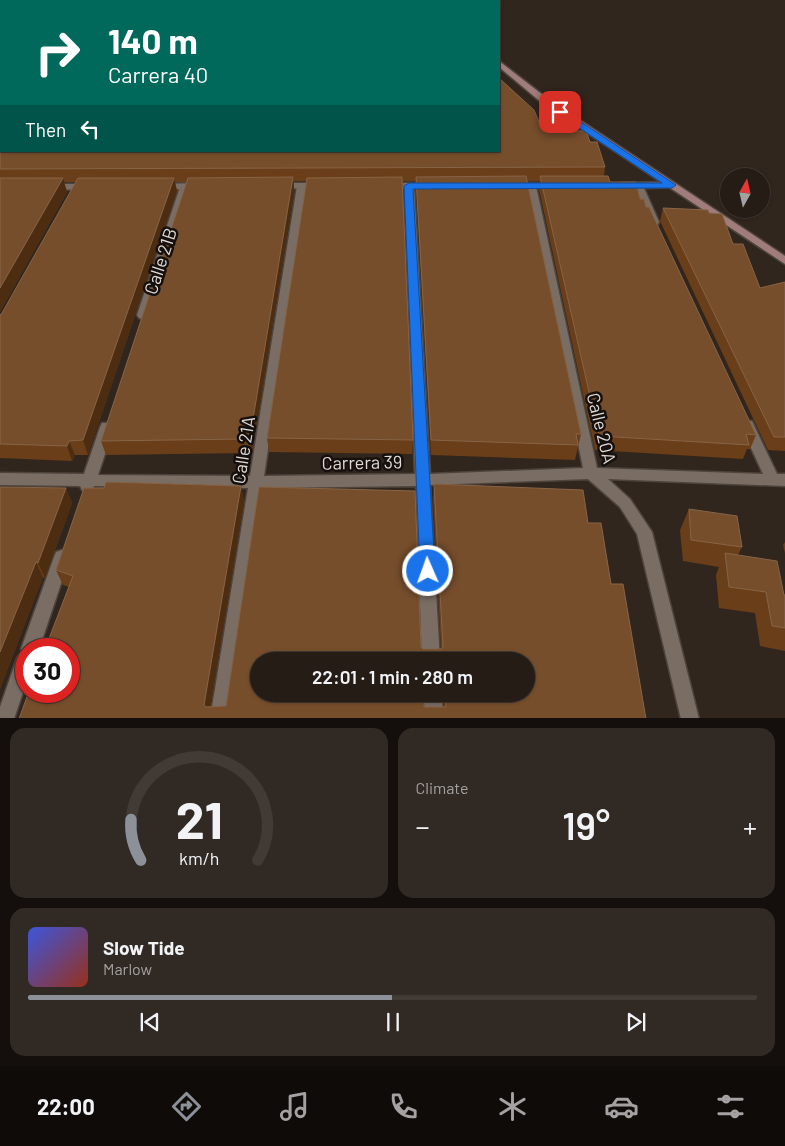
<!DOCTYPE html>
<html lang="en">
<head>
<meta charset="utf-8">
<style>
	:root { --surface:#251c16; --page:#312923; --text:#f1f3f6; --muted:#a3a1a1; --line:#423a35; --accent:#8c9099 }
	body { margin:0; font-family:Barlow,sans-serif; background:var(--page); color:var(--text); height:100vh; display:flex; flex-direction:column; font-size:19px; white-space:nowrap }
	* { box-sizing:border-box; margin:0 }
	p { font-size:16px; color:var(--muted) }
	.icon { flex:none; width:28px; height:28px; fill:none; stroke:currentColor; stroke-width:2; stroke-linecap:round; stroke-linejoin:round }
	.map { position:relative; height:718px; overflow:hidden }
	.drawer { display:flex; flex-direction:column; gap:10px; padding:10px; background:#140f0c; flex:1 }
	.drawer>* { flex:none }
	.banner { position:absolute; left:0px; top:0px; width:500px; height:152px; box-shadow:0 1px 4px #0004,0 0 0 1px var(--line); background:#00695c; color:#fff; overflow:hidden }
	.needle { width:32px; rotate:8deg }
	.controls { position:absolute; left:720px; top:168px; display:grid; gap:10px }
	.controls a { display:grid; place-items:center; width:50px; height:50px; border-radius:50%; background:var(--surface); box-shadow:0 1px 4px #0004,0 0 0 1px var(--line); font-size:25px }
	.speed { position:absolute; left:15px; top:638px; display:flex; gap:10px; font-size:25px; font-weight:700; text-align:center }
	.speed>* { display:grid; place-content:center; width:65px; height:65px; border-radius:50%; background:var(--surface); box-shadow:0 1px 4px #0004,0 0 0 1px var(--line); line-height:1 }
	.speed .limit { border:8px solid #d22; background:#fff; color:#111 }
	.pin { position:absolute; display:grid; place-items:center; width:42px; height:42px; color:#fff; margin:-21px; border-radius:10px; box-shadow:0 2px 8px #0006 }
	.me { position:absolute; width:55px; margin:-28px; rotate:358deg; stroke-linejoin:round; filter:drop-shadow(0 0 4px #0008) }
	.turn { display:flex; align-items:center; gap:18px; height:105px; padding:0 25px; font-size:22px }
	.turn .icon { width:65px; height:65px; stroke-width:2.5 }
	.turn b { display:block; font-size:35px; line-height:42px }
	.then { display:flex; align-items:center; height:48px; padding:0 25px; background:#0003; gap:10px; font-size:19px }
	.big { font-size:38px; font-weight:600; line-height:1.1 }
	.drawer .tile { flex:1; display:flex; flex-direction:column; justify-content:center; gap:8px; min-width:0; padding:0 18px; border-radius:15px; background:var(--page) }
	.drawer .dial { align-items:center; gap:0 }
	.dial svg { height:130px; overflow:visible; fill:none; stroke:var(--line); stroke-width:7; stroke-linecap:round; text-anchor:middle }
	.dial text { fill:var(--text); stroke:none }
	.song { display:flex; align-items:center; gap:15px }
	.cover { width:60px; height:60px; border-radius:8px; background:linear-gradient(135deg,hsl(230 70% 55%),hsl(10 70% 35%)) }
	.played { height:5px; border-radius:2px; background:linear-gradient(90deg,var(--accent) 50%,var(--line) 50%) }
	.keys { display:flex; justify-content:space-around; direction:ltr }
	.heat { display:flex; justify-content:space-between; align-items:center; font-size:28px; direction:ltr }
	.drawer .tiles { flex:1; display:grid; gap:10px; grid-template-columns:1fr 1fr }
	.tile:last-child { grid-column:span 2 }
	.trip { position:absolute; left:250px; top:652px; width:285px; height:50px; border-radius:25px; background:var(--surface); box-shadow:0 1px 4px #0004,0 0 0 1px var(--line); font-weight:600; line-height:50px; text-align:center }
	.dock { display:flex; height:80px; justify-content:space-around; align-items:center; background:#0f0b09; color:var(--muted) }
	.dock .icon { width:35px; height:35px }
	.dock .on { color:var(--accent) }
	.dock b { font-size:22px; color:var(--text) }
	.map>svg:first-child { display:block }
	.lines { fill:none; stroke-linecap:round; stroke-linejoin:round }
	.service-casing { stroke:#4d443d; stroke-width:15 }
	.minor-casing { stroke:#4d443d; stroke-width:3 }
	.tertiary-casing { stroke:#4d443d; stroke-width:3 }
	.secondary-casing { stroke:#4d443d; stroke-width:3 }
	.service { stroke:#7a6d63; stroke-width:12 }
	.minor { fill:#7a6d63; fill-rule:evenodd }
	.tertiary { fill:#7a6d63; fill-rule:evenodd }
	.secondary { fill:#a07c7a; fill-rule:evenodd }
	.wall { fill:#693e18; fill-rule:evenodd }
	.shaded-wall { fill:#4d2d12 }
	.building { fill:#764e2c; stroke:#876447; fill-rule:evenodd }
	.route { fill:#1a73e8; stroke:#114b97 }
	.labels { text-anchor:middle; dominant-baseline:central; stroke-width:5; stroke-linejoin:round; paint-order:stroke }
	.street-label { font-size:18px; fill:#e1d9d4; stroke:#15100d }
</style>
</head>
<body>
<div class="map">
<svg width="785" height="719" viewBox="0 0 785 719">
	<rect width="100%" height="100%" fill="#31261e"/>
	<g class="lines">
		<g class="service-casing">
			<path id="service" d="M393,1L398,0"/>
		</g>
		<g class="minor-casing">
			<path id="minor" d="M302,183L307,186L264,476L415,474L404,186L409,183L414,186L430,474L583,468L526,186L531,183L536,186L597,468L763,474L740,424L742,421H752L777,474H785V486L608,479L630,499L652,532L699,719H681L637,534L620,507L588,479L430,485L440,661H422L416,486L262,488L228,719H210L248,488L94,486L92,490L87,492L82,490L80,486L0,485V473L84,474L100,427L102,423H112L114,427L98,475L250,476L297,186Z
				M638,183L643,186L659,222L658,224L654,225L649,222L633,186Z
				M185,184L190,187L149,315L143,319L139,318L137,315L180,187Z
				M62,550L68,552L70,557L39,649H26V683L14,719H0V707L17,658L22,651L21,649L54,557L56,552Z
				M424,694H442L443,719H425Z"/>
		</g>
		<g class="tertiary-casing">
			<path id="tertiary" d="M671,182L676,185L674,187L621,189L616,186L621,183Z
				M201,183L204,184V188L159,190L154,187L159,184Z
				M279,183H321L326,186L321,189L276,188V184Z
				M386,183H431L436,186L431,189L383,188L381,186Z
				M511,183H556L561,186L556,189L508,188L506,186Z
				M49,184H89L94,187L89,190L46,189V185Z"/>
		</g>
		<g class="secondary-casing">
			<path id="secondary" d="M418,0H425V1H419Z
				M499,61L548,99L785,256V264L542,103L499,67Z"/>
		</g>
		<use href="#service" class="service"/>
		<use href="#minor" class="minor"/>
		<use href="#tertiary" class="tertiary"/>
		<use href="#secondary" class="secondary"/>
	</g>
	<path class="wall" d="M0,0H102V1H1V14H0Z
		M543,131L590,142L605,167L604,176L610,182L640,199L646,207L756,435L750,449H747L743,459L595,450L539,189L540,181H527L581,434L575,460L431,455L416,190V181H403L413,440L412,454L269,452L267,438L307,181H294V191L252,452L247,451L246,453L106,455L101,441L187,182H175L177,191L88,455H75L72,461L0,458V315L2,313L76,182H64L67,192L0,312V137L1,151H499Z
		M663,208L709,213L733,244L760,288L785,282V451L768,450L660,221Z
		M106,482L241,486L244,501L210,707L226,706L259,487L415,491L421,647L423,649H441L433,499L434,484L583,490L588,523H601L611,584H623L646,719H19L29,691H69V649H45L69,587L63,585L56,570L84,488H104ZM259,661H526V694H443L444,707H424V694H259Z
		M0,487L66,488L72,503L45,578L43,577L0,689Z
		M689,509L742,547L738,555L784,595H785V651L760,646L755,613L719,608L716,575L719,567L683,561L680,530Z
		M785,542V553L783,545Z"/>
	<path class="shaded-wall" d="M186,0H218L209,1H186Z
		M293,177L294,191L252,452L250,437Z
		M63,178L67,192L0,312V288Z
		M174,178L177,191L88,455L83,440Z
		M69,441L75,455L72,461L67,446Z
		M241,486L244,501L208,719L204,705Z
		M66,488L72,503L45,578L38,563Z
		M36,562L43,577L0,689V652Z"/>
	<path class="building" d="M499,78L534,110L543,131H586L590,142H597L605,167L0,169V137H1V151H499Z
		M526,176L581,434H576L578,445L431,440L416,177Z
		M540,176H608L610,182H636L640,199H644L646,207H649L756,435L746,434L749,445L599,436Z
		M293,177L250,437H244V439L101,441L188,178Z
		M402,177L413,440L267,438L307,178Z
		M0,178H63L0,288Z
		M78,178H174L83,440L69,441L67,446L0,444V315L2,313Z
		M663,208L708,210L709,213L722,214L733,244H743L760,288L785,282V437H774Z
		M106,482L241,486L204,705L206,707L226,706L259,487L415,491L421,647L423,649H441L443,647L434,484L583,490L588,523H601L611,584H623L646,719H19L29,691H69V649H45L73,576L56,570L84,488H104ZM259,661H526V694H445L446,707H424V694H259Z
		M0,487L66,488L38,563L36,562L0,652Z
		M689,509L737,516L742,547L691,540Z
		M725,553L777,561L784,595H785V628L772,626L766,592L729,587Z"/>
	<path class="route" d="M558,110H563L676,185L672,188L413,189L435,571L433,575L428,577L423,575L420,571L404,186L409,183H662L558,114Z"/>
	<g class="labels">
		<g class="street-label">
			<text transform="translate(160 261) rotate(-72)">Calle 21B</text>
			<text transform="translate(602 428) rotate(76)">Calle 20A</text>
			<text transform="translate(243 450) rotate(-81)">Calle 21A</text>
			<text transform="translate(362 462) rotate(-1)">Carrera 39</text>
		</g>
	</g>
</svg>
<div class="controls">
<a><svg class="needle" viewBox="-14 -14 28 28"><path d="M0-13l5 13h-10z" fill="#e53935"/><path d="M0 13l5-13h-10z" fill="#a3a1a1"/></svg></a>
</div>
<div class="speed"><div class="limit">30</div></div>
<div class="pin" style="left:560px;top:112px;background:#d93025"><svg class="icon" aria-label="arrive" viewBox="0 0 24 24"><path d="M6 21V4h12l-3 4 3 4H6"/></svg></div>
<svg class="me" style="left:428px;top:571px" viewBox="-20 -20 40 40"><circle r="17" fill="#1a73e8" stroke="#fff" stroke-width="3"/><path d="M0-11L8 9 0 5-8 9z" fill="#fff"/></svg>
<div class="trip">22:01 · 1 min · 280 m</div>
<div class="banner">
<div class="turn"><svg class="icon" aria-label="right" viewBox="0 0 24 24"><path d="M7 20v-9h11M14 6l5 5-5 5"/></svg><div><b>140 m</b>Carrera 40</div></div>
<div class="then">Then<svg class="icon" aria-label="left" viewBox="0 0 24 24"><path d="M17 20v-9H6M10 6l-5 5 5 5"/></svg></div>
</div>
</div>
<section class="drawer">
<div class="tiles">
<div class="tile dial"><svg viewBox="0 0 100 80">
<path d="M14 69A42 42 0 1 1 86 69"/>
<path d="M14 69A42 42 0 0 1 8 44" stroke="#8c9099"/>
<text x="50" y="56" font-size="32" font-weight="700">21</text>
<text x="50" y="72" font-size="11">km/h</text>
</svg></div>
<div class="tile"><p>Climate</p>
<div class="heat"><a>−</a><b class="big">19°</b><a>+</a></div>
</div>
<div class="tile">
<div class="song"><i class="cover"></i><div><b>Slow Tide</b><p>Marlow</p></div></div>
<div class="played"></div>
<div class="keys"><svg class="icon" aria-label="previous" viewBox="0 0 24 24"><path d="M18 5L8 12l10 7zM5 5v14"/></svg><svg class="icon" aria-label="pause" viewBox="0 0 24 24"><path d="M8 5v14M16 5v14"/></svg><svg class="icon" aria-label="next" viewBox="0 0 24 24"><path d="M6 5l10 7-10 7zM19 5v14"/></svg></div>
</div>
</div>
</section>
<nav class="dock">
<b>22:00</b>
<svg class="icon on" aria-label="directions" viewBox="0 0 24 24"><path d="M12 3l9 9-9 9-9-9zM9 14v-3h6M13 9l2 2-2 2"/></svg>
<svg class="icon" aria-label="music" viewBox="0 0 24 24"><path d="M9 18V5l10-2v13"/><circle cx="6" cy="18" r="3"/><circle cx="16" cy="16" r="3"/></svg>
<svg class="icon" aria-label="phone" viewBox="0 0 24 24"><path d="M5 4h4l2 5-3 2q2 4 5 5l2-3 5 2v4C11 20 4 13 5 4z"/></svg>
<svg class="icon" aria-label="climate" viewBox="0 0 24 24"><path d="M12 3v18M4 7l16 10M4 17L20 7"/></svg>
<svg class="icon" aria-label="car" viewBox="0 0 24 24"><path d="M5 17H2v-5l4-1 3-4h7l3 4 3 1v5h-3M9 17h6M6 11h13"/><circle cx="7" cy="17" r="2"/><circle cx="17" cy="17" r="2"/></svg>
<svg class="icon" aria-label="filters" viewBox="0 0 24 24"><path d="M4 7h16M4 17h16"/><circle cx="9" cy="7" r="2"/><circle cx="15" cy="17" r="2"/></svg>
</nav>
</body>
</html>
